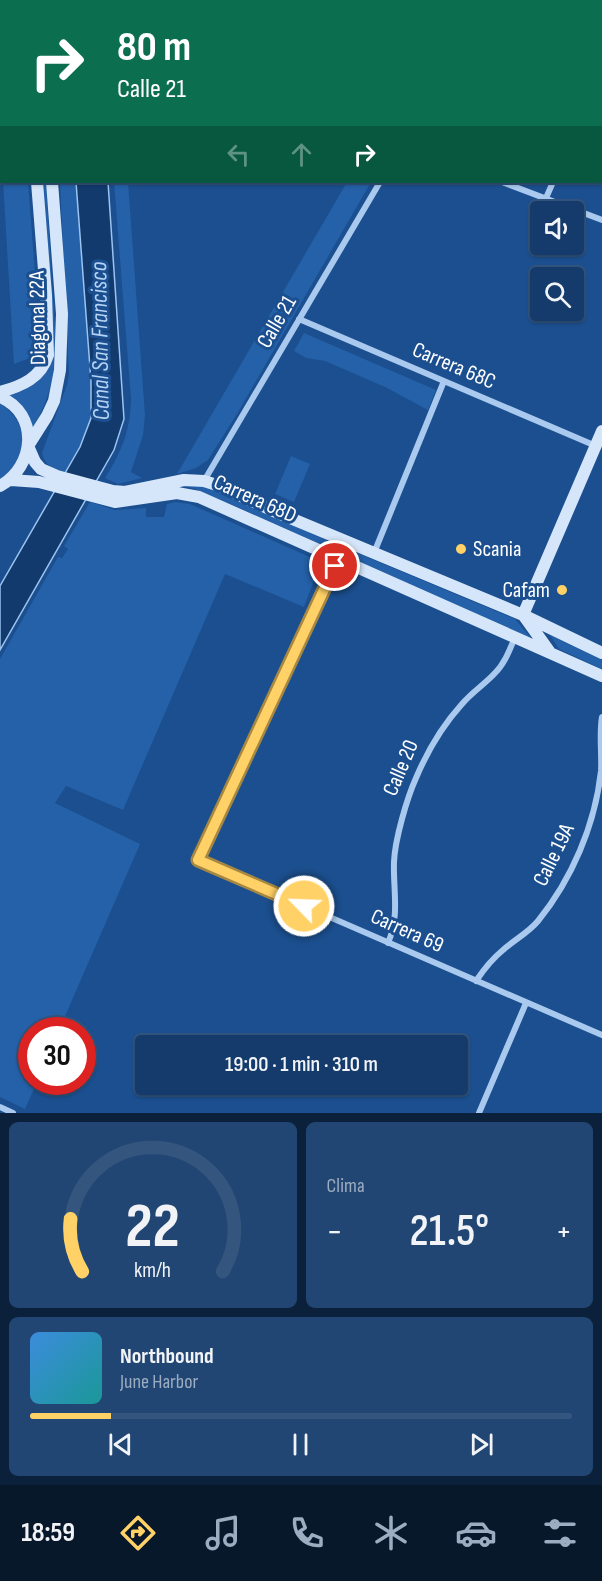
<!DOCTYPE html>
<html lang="es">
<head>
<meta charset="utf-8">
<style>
	:root { --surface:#143b6b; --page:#214673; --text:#f1f3f6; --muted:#9dadc1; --line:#33557e; --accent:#ffd166 }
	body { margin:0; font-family:"Sofia Sans Condensed",sans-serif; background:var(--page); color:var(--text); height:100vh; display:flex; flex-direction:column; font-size:22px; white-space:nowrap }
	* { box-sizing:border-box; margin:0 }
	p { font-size:20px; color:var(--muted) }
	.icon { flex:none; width:33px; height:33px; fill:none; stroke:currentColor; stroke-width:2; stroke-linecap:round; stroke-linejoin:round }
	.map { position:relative; height:1113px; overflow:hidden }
	.panel { display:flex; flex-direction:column; gap:9px; padding:9px; background:#0b203b; flex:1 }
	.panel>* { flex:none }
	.banner { position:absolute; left:0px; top:0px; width:603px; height:183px; box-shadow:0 2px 4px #0004,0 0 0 2px var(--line); background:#0b6e4f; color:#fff; overflow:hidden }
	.tools { position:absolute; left:530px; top:201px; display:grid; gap:12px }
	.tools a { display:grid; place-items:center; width:54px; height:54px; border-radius:6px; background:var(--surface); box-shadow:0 2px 4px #0004,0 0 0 2px var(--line); font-size:30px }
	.speed { position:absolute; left:18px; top:1017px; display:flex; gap:12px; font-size:30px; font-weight:700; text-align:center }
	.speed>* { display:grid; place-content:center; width:78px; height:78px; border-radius:50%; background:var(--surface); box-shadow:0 2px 4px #0004,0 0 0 2px var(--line); line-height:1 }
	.speed .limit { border:9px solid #d22; background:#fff; color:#111 }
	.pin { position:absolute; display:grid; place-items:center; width:51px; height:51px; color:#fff; margin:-26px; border:3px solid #fff; border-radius:50%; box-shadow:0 2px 6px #0007 }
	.me { position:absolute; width:66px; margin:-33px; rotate:294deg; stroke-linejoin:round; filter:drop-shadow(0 0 4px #0008) }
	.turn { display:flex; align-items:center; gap:21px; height:126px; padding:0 18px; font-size:27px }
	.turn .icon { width:78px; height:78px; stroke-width:2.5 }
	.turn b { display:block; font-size:42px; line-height:51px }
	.lanes { display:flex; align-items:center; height:57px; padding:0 18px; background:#0003; justify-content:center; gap:30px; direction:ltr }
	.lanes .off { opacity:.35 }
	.big { font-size:45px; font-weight:600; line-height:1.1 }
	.panel .tile { flex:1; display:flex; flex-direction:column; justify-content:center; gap:9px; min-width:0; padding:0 21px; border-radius:9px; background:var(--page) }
	.panel .dial { align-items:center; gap:0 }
	.dial svg { height:156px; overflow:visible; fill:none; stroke:var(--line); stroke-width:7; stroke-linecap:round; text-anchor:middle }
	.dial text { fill:var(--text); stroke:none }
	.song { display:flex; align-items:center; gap:18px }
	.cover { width:72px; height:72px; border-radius:9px; background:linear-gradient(135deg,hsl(210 70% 55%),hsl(180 70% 35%)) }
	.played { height:6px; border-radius:3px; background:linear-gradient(90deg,var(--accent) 15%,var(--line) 15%) }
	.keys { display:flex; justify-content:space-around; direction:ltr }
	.heat { display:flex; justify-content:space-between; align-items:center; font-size:33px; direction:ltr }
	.panel .tiles { flex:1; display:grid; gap:9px; grid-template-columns:1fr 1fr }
	.tile:last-child { grid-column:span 2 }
	.trip { position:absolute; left:135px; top:1035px; width:333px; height:60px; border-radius:6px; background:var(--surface); box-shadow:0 2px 4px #0004,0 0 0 2px var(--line); font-weight:600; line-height:60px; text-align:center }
	.dock { display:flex; height:96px; justify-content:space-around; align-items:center; background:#08182b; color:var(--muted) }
	.dock .icon { width:42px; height:42px }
	.dock .active { color:var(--accent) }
	.dock b { font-size:27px; color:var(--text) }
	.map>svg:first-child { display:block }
	.green { fill:#2461a8 }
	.water { fill:#123a6d; stroke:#9cc4f0; stroke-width:1.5 }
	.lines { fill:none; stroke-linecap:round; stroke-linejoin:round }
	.street { stroke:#a9c9ee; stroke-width:6 }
	.secondary { stroke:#d6e6fa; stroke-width:12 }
	.route-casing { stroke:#a68842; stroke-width:15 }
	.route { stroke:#ffd166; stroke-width:10 }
	.poi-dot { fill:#ffd166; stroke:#1b4f8f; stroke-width:2 }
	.labels { text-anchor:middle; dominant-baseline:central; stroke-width:6; stroke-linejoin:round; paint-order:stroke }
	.street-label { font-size:22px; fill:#fff; stroke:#1b4f8f }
	.poi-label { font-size:22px; fill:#fff; stroke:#1b4f8f; text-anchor:start }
	.water-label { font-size:24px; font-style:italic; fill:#b5d3f5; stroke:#1b4f8f }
</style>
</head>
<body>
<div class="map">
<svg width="602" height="1113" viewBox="0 0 602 1113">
	<rect width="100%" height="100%" fill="#1b4f8f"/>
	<path class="green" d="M1,10H2L1,151Z
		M3,182H28L36,286L38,348L33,357L14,364Z
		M43,182H46C48,215 50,249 52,283C56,339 62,379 32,430L19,403L7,395C29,392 39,380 51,362Z
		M60,182H76L91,381V418L80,447L65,472C53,469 45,466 42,453L67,385L69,374Z
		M114,182H128L145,415L143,435L131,472L142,478L118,484L105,478C122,451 130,431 131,399Z
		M347,182H371L237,414L208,460L196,468L177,474Z
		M304,333L436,390L428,410L385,387L325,361L306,358L294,351Z
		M0,403C31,425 30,457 0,480Z
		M291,456L310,464L294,502L275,494Z
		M181,485L206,487L321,538L515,619L531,638L226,502L195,489Z
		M90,502L115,510L146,508V517H164L167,504L175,502L190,504L321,562L304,607L225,574L123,810L66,786L55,803L140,844L59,1030H32V1082H37L25,1109L0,1097V659L58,557L62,558L68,549L64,546Z
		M550,635L602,660V669L559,649Z"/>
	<path class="water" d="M76,182H108L124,419L114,450L0,650V586L80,447L91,418V381Z"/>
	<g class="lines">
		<path class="street" d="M580,0L583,2
			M482,2L483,0
			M602,70V69
			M502,182L602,220
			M546,198L553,182
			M299,319L596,446
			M204,481L380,182
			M374,553L444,381
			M338,559L198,860L602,1035
			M388,943C400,916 393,890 394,862C395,839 407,798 416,778C427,752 443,725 462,704C472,692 485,684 495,673C505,663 510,649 515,637
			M476,981C484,969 492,959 503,950C514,940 528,933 538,921C572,879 595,825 601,771C602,753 599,734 602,717
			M0,1107L13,1113
			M479,1113L526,1003"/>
		<path class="secondary" d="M33,2V0
			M47,2V0
			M0,392C22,386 41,378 48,355L46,295L37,182
			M0,397C40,414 35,467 0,486
			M28,446L35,462L41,469L57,476L113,491L125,492L184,480L204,481L220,486L278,513L523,615L602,653
			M28,446L47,416L54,401L60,370L62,314L52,182
			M11,480L39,482L115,502L177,493L199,497L602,676
			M523,615L602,431
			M524,616L549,651"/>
	</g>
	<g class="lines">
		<g class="route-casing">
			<path id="route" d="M304,906L198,860L335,566"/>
		</g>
		<use href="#route" class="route"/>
	</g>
	<g class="poi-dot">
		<circle cx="461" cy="549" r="6"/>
		<circle cx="562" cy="590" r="6"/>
	</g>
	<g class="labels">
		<g class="street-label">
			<text transform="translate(38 318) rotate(-91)">Diagonal 22A</text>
			<text transform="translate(277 322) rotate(-60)">Calle 21</text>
			<text transform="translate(454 366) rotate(23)">Carrera 68C</text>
			<text transform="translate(255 499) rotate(24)">Carrera 68D</text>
			<text transform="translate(401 768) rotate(-67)">Calle 20</text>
			<text transform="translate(554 855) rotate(-64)">Calle 19A</text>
			<text transform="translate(407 931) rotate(24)">Carrera 69</text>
		</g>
		<g class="poi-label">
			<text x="473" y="549">Scania</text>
			<text x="550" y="590" text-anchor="end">Cafam</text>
		</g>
		<g class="water-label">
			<text transform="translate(100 341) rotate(-91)">Canal San Francisco</text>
		</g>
	</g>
</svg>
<div class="tools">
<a><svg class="icon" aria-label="sound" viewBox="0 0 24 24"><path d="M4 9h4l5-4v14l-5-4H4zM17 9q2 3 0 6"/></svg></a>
<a><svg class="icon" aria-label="search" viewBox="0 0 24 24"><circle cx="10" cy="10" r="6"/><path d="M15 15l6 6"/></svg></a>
</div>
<div class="speed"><div class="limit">30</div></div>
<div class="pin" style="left:335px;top:566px;background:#d93025"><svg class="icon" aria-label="arrive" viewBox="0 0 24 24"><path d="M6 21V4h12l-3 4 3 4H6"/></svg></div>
<svg class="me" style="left:304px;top:906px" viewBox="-20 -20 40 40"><circle r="17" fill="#ffd166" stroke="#fff" stroke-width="3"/><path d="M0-11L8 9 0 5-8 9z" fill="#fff"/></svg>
<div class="trip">19:00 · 1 min · 310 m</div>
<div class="banner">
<div class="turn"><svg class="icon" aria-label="right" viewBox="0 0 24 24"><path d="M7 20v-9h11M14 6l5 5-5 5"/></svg><div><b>80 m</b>Calle 21</div></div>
<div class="lanes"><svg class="icon off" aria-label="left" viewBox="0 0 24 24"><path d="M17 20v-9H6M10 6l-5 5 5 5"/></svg><svg class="icon off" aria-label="ahead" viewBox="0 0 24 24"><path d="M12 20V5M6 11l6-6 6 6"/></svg><svg class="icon" aria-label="right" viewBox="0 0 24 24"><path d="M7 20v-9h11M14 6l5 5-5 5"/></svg></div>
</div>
</div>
<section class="panel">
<div class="tiles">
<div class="tile dial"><svg viewBox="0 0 100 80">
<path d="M14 69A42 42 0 1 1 86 69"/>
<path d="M14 69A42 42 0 0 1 8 42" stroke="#ffd166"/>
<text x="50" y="56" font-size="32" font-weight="700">22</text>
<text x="50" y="72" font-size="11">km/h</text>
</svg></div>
<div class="tile"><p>Clima</p>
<div class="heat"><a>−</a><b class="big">21.5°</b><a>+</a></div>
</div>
<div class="tile">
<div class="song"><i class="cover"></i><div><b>Northbound</b><p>June Harbor</p></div></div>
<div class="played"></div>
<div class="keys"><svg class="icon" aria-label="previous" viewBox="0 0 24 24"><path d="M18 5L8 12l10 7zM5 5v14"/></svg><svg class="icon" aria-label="pause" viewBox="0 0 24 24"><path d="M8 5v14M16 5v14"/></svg><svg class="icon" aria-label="next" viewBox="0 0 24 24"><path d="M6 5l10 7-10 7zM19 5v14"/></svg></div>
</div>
</div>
</section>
<nav class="dock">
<b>18:59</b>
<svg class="icon active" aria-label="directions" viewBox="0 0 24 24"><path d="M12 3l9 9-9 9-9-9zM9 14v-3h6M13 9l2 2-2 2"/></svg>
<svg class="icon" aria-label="music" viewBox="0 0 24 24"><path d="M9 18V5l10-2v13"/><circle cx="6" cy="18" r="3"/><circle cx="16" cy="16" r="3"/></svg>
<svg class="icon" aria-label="phone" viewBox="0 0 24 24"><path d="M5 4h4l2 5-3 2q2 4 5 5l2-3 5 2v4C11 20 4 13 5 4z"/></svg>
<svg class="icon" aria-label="climate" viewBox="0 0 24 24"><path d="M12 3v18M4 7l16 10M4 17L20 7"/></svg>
<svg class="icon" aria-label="car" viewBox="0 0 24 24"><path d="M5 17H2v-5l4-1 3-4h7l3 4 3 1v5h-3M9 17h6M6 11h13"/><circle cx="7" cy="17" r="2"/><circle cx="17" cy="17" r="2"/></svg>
<svg class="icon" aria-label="filters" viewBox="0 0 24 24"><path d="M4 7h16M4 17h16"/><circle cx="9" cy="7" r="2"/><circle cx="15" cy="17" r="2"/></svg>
</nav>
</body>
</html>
